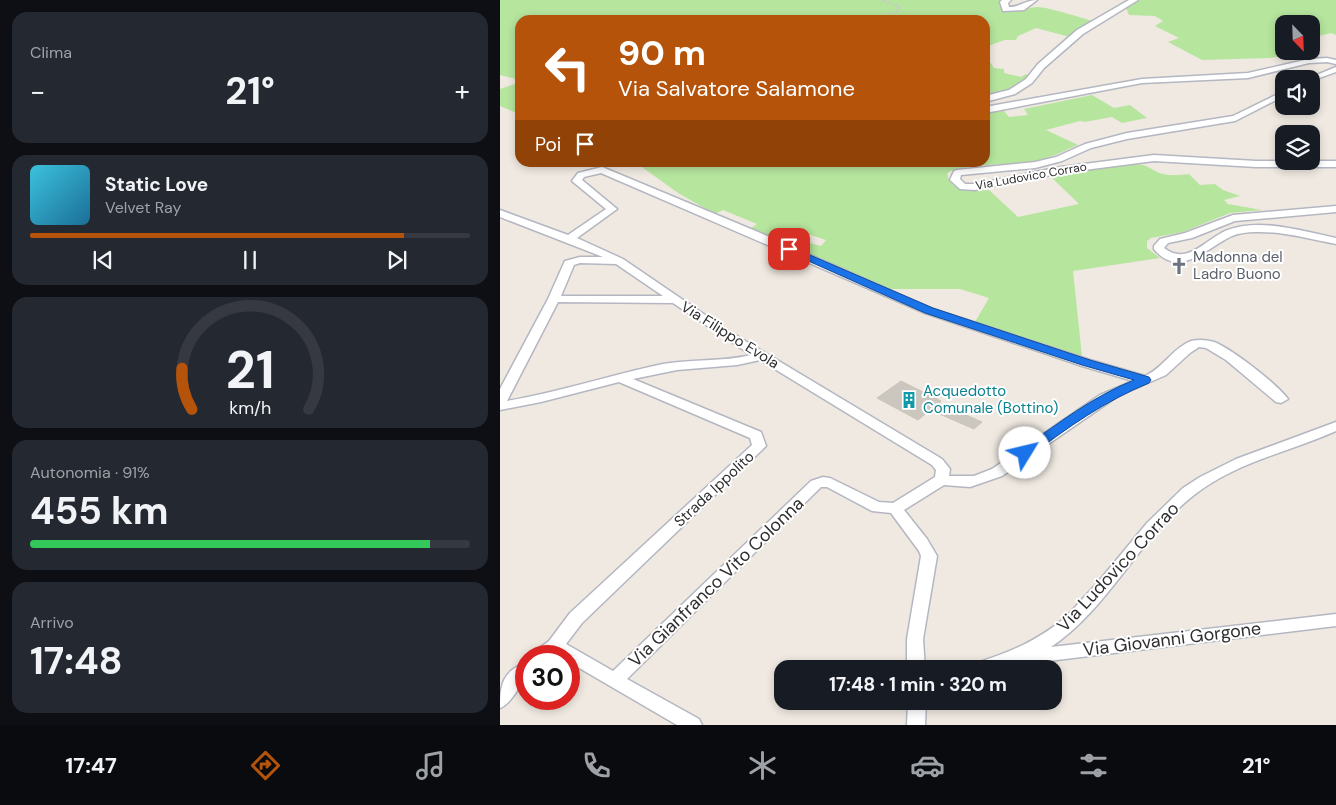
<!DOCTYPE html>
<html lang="it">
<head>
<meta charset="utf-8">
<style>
	:root { --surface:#171b24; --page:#242831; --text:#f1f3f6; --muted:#9ea1a6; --line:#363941; --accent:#b45309 }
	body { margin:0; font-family:"DM Sans",sans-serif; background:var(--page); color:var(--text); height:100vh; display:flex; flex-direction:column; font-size:19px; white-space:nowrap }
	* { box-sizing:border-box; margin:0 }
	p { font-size:16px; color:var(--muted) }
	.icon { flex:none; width:28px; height:28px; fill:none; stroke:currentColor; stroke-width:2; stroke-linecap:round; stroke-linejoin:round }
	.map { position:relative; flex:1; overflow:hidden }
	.sheet { display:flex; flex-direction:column; gap:12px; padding:12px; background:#0d0f14; width:500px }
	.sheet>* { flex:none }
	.guide { position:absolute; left:15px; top:15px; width:475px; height:152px; border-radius:15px; box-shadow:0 2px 8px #0003; background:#b45309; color:#fff; overflow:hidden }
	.needle { width:32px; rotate:157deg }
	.buttons { position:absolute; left:775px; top:15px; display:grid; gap:10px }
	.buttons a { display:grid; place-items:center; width:45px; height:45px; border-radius:10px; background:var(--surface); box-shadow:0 2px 8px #0003; font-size:25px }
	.speed { position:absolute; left:15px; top:645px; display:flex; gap:10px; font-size:25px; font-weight:700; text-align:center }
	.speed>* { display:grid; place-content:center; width:65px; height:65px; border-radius:50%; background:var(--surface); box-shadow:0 2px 8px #0003; line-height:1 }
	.speed .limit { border:8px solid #d22; background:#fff; color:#111 }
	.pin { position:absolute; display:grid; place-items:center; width:42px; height:42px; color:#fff; margin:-21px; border-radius:10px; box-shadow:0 2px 8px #0006 }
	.me { position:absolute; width:55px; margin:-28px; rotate:54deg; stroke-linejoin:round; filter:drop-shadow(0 0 4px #0008) }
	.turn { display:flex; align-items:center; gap:18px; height:105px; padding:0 20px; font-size:22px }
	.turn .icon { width:65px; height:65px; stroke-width:2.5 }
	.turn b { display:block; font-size:35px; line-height:42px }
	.then { display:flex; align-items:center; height:48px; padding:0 20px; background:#0003; gap:10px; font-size:19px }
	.big { font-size:38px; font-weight:700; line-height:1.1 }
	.sheet .card { flex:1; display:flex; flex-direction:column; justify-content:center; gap:8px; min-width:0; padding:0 18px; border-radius:15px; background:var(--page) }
	.sheet .dial { align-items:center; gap:0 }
	.dial svg { height:130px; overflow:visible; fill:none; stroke:var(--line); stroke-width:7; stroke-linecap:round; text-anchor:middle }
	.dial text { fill:var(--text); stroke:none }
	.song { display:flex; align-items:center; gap:15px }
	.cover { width:60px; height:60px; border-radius:8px; background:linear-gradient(135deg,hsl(190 70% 55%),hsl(200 70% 35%)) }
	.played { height:5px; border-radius:2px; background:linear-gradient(90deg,var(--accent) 85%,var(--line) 85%) }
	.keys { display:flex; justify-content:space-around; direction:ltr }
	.heat { display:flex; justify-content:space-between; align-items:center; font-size:28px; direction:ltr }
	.charge { height:8px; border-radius:4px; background:linear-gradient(90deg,#34c759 91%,var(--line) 0) }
	.trip { position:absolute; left:274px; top:660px; width:288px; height:50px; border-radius:15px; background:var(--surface); box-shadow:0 2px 8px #0003; font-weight:700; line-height:50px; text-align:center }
	.tabs { display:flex; height:80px; justify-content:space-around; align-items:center; background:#090b0e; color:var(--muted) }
	.tabs .icon { width:35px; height:35px }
	.tabs .on { color:var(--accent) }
	.tabs b { font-size:22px; color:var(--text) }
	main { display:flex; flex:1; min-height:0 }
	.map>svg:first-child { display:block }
	.green { fill:#b6e59e }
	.building { fill:#cbc7bf; stroke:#cbc5ba }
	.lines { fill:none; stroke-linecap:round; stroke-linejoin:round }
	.minor-casing { stroke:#b4b7c1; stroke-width:3 }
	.path { stroke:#c9c9c9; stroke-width:2; stroke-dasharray:2.5 2; stroke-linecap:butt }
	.minor { fill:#fff; fill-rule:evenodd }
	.route { fill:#1a73e8; stroke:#114b97 }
	.labels { text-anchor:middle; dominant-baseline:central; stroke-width:4; stroke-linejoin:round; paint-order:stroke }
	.far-street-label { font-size:12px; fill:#2e2e2e; stroke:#fff }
	.worship-label { font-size:15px; fill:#5b616d; stroke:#fff; text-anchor:start }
	.street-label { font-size:15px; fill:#2e2e2e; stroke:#fff }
	.culture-label { font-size:15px; fill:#0d838f; stroke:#fff; text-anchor:start }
	.near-street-label { font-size:18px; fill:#2e2e2e; stroke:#fff }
</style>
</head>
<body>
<main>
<section class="sheet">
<div class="card"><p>Clima</p>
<div class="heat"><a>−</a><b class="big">21°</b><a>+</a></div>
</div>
<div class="card">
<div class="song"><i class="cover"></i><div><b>Static Love</b><p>Velvet Ray</p></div></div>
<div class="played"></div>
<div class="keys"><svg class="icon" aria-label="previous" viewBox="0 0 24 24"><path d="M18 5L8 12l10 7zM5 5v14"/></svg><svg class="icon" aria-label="pause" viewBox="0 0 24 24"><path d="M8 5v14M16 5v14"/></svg><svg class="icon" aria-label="next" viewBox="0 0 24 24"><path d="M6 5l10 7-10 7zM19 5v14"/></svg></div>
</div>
<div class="card dial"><svg viewBox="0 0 100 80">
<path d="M14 69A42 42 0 1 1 86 69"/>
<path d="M14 69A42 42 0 0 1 8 44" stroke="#b45309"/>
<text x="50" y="56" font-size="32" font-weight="700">21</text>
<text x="50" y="72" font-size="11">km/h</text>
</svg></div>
<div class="card"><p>Autonomia · 91%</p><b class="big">455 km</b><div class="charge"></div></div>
<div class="card"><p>Arrivo</p><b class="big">17:48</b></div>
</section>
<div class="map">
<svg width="836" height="725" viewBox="0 0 836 725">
	<rect width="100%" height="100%" fill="#efe9e1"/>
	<path class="green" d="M0,0H504L499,5C511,17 524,8 536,7C545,6 582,18 593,21L570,37L536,28L518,36L516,40H505L485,47V20H20V80L0,75Z
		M640,0H836V35L831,33L811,38V24H784V41L778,42L775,46L784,51L794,54L770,58L702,60L668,42L679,38L655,26L663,21L655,16L629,15L626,8Z
		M485,61L490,62L494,68L504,69V73L521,77L526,74L530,78L510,90L485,96Z
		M20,82V114H19L0,106V89Z
		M592,95L614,108L630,105L647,118L622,123L612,117L585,122L580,121L546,130L578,145C564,151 550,158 534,161C506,166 478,163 450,171L447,174C452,194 473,191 489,190L518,217L579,204L550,176L632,164C650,164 649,170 663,174C672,176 680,175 689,174L700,185L715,184L723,190L740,196L724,200L728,204L762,210L730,213L683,232L651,238L647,241V248L660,258L573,271L582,356L475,322L489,298L460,289H384L283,244L291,238L321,246L326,240L292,229L276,241L250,229L257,224L223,210L215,214L178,193L142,167L140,163L485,162V113L504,111L509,117L528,115L524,109Z"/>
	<path class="building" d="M401,381L441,401L439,403L482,422L474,429L430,410L418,420L377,398Z"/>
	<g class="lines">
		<g class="minor-casing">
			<path id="minor" d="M511,0L508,3L509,7C520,7 526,0 537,0L524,10L503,11L500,2L502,0Z
				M629,0H638L583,34L544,68L532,83L515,94L485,102V96L509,90L526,79L538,64L577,30Z
				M827,58L836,60V64L827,62L809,63L748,78L642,83L485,113V107L642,79L748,73L809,59Z
				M836,67V72L811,81V79H807Z
				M784,91V96L735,121L627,139L591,148L562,161L535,168L461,175L460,179L465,184H475L561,167L654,155L756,161H836V167H756L654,161L561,173L475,190L460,189L450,180L454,171L457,170L535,162L556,157L585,144L627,133L733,116Z
				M102,167L258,232L433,309L590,360L645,376C663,368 673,348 691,341C699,339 707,340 714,342C732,349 777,384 788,399L781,403L776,402L726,360L706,348L699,347L690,353L666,375L618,396L502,476L470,487L444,485L404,510L427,539L437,556L423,639L425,669H407V639L421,556L419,551L391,513L372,511L327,487H321L127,679L199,719L202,725H177L69,662V656H34L36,651L49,641L70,613L252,445L250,438L119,382L41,402L0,410V389L48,299L64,263L65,261L80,257H103L0,217V210L68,235L106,209L72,181L78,173ZM101,173L425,313L582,366L633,381L600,395L492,469L474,476H449L450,469L442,459L227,330L123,259L77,238L117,209L82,180L84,177ZM80,263L116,264L163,296H61L74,265ZM58,302L173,303L251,355C222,362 192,359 163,364C111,375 60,392 7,401ZM260,360L432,465L436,470L435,477L393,503L379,502L330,478L323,477L311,481L113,671L66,644L82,623L266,446L261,432L133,379L177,370L237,365Z
				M836,206V212L735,221L692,238L668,243L664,248C687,266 705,240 725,231C759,217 802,231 836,238V244C810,239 782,231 755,232C748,232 739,233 732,236C708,247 679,280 654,249V246L660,239L685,233L733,215Z
				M836,422V431C789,452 736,462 694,495C639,538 610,607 551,647L836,614V626L524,664L519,662L501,669H472L474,664C510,652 536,642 566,617L599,581L647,523L683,488L700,477L736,459Z
				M26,663V680C17,688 11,704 0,708C0,686 2,671 26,663Z
				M408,701H426L425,725H407Z"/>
		</g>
		<path class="path" d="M375,20L399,10L400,7L382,0"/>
		<use href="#minor" class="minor"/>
	</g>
	<path class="route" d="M289,246L433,308L590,360L649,377L651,380L649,383C605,401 568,427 530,456H521L519,453L521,450C557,424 592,397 634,380L582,365L425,313L286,251L284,249Z"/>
	<defs>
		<g id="church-bare" transform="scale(1.35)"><path d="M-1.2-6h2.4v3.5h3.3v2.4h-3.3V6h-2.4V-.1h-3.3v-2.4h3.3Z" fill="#6b7280" stroke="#fff" stroke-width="2.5" paint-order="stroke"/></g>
		<g id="building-bare" transform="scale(1.35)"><path d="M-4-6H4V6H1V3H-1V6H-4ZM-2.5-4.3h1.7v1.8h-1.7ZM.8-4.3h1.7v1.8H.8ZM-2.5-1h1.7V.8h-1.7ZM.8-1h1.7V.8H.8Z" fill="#0f9aa8" stroke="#fff" stroke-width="2.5" paint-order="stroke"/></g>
	</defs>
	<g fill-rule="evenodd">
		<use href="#church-bare" x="679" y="266"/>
		<use href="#building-bare" x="409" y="400"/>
	</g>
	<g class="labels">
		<g class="far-street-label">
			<text transform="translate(531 176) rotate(-10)">Via Ludovico Corrao</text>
		</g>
		<g class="worship-label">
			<text x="693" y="257">Madonna del<tspan x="693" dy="17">Ladro Buono</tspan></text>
		</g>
		<g class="street-label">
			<text transform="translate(230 335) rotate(32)">Via Filippo Evola</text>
			<text transform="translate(214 489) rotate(-43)">Strada Ippolito</text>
		</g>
		<g class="culture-label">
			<text x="423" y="391">Acquedotto<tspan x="423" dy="17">Comunale (Bottino)</tspan></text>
		</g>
		<g class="near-street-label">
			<text transform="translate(618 567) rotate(-47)">Via Ludovico Corrao</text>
			<text transform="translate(216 582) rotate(-44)">Via Gianfranco Vito Colonna</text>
			<text transform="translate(672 639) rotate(-7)">Via Giovanni Gorgone</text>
		</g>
	</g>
</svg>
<div class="buttons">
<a><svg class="needle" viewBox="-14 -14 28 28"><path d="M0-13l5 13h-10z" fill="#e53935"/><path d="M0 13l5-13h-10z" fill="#9ea1a6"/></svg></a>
<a><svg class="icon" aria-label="sound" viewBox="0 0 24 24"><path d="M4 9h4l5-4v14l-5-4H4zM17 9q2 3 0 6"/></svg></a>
<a><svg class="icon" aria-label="layers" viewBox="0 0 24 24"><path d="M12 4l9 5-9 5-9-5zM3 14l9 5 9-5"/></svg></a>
</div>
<div class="speed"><div class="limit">30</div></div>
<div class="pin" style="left:289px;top:249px;background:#d93025"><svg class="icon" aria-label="arrive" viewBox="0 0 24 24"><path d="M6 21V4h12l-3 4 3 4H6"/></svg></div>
<svg class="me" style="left:525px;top:453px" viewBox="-20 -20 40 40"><circle r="19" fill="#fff"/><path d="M0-13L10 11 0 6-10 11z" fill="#1a73e8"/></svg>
<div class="trip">17:48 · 1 min · 320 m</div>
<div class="guide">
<div class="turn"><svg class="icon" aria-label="left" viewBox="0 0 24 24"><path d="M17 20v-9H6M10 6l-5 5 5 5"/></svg><div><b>90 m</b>Via Salvatore Salamone</div></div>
<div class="then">Poi<svg class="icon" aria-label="arrive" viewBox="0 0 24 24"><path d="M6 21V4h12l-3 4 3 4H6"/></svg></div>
</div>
</div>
</main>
<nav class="tabs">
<b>17:47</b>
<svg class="icon on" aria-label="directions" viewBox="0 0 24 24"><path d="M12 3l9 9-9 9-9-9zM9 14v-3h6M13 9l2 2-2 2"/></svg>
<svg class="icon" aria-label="music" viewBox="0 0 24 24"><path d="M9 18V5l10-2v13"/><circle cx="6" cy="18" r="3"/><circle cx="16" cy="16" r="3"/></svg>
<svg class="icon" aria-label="phone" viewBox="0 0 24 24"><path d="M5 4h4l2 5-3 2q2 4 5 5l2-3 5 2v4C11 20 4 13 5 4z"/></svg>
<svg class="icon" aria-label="climate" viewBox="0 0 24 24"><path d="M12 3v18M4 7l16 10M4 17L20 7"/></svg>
<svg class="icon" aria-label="car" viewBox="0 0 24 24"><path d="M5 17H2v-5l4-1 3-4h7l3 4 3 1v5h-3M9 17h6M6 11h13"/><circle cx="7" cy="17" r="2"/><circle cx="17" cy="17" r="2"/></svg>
<svg class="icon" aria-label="filters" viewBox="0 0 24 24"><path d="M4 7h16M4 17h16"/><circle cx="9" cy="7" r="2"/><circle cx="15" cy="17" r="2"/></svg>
<b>21°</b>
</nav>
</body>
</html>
